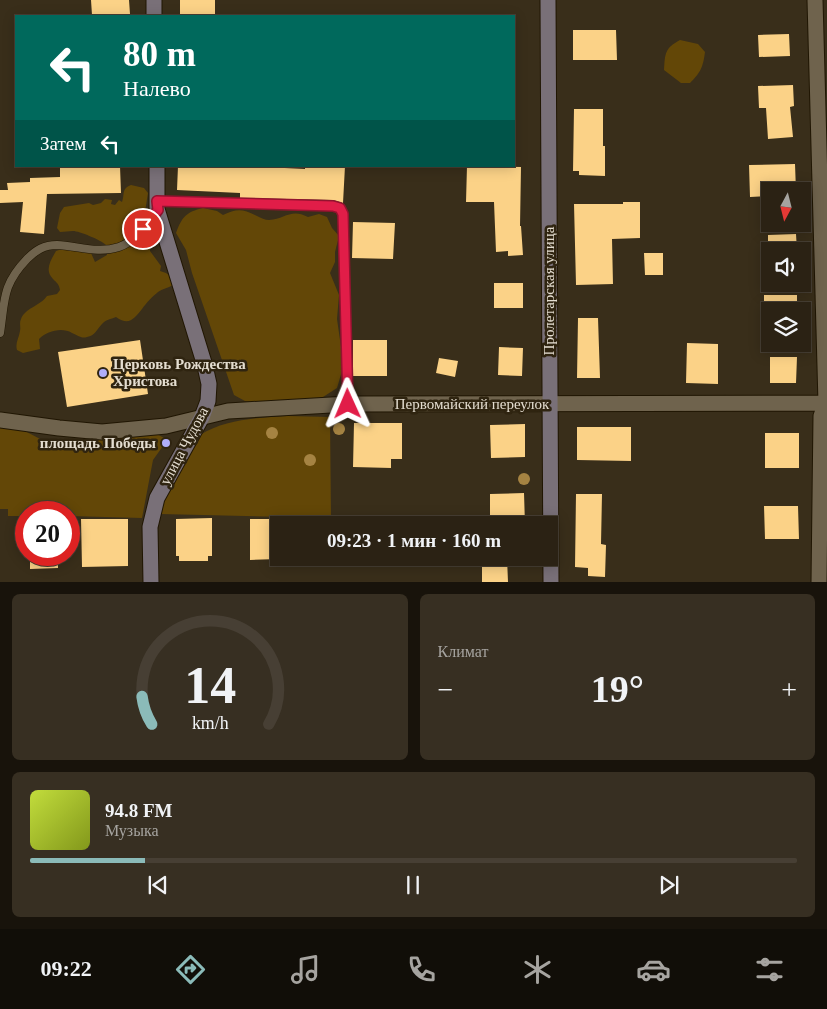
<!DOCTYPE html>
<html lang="ru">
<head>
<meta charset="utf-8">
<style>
	:root { --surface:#2b2214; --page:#372f22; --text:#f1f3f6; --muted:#a6a4a0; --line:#473f34; --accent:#8bbbb9 }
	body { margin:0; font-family:Georgia,serif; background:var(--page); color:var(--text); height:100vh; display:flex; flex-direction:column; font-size:19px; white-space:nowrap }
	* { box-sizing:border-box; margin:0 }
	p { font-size:16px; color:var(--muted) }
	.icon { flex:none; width:28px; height:28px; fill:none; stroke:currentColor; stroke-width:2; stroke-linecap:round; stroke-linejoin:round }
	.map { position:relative; height:582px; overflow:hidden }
	.side { display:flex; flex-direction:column; gap:12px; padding:12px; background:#18130b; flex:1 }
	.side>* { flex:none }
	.banner { position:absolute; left:15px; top:15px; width:500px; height:152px; border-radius:0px; box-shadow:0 2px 12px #0003,0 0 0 1px var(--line); background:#00695c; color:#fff; overflow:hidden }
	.needle { width:32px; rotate:187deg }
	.fabs { position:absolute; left:761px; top:182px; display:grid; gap:10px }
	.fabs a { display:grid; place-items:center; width:50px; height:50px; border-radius:0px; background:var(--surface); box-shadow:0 2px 12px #0003,0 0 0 1px var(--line); font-size:25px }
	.speed { position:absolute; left:15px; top:501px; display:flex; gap:10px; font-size:25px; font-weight:700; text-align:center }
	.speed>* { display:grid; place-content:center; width:65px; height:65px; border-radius:50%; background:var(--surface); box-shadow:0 2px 12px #0003,0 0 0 1px var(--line); line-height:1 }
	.speed .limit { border:8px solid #d22; background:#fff; color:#111 }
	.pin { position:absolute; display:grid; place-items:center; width:42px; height:42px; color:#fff; margin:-21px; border:2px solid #fff; border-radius:50%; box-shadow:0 1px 5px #0007 }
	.me { position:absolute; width:55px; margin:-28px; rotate:359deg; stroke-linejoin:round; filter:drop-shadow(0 0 4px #0008) }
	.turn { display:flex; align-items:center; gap:18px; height:105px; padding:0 25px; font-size:22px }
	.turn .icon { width:65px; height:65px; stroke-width:2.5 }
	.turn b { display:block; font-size:35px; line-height:42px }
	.then { display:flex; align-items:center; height:48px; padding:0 25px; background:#0003; gap:10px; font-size:19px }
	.big { font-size:38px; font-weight:800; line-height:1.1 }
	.side .widget { flex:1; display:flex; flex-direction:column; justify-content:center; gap:8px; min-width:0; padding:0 18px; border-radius:8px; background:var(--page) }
	.side .dial { align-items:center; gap:0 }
	.dial svg { height:130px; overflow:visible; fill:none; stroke:var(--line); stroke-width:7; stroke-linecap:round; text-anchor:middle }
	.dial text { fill:var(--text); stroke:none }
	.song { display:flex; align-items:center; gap:15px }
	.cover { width:60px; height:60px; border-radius:8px; background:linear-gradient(135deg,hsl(70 70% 55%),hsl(70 70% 35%)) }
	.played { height:5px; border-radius:2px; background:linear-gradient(90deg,var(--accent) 15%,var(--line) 15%) }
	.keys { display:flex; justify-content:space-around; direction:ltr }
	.heat { display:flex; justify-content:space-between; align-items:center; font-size:28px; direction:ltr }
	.side .tiles { flex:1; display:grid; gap:12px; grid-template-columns:1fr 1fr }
	.widget:last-child { grid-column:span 2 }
	.trip { position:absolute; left:270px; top:516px; width:288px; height:50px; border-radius:0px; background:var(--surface); box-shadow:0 2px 12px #0003,0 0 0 1px var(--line); font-weight:800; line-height:50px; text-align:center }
	.menu { display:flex; height:80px; justify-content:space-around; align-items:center; background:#110e08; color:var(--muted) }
	.menu .icon { width:35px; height:35px }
	.menu .on { color:var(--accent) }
	.menu b { font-size:22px; color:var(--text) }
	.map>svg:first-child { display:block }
	.green { fill:#634707 }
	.building { fill:#fbd287 }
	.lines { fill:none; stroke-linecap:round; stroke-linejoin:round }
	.lane-casing { stroke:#201603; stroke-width:9 }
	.street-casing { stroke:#201603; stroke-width:17 }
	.secondary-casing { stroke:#201603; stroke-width:17 }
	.lane { stroke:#6f634d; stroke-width:8 }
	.street { stroke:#6f634d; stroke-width:15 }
	.secondary { stroke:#797078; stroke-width:15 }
	.tree { fill:#a58342 }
	.route-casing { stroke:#92132f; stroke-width:12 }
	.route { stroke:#e11d48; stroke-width:9 }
	.poi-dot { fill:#b0aefa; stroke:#2f2410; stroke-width:2 }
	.labels { text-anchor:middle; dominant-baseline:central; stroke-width:5; stroke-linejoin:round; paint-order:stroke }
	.street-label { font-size:15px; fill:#e4ddd0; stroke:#2f2410 }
	.poi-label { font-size:15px; font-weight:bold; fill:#e4ddd0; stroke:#2f2410; text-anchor:start }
</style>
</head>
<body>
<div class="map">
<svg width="827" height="582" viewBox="0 0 827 582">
	<rect width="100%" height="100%" fill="#392e1a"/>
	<path class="green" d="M680,40L698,44L705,52C703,67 701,72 690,83H681L664,70C665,53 665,48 680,40Z
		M131,185L144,188L148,193L145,212L152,226L150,251L161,266L160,271L166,273L173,278V285C168,288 162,289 158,292C153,296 146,303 142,309C134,319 129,326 116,317C111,319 105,320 102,324C97,329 95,336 87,337C81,339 78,335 72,333C62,327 47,331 39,339L40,349L23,353L17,350C15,343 19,338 20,331C21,327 19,323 21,319C25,308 40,306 47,296L57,294L60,290C59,284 57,283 53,279C44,270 51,260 56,251L62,249L91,253L95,262L107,255L106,245C101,240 79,231 73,231C68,231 65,232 60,232L57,228L60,213L64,207L89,203L93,205L101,203L105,199L112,200L111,204L115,205L119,200L122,202C125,194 121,189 131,185Z
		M203,208L217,211L223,215C237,208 243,209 257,216C261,218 265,220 269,220C285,219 291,208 308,217L319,214L327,217L332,228L339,236L335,252V262L330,273L339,295L337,319L341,347L342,371L337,388L323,397L308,401L264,404L245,401L234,395L192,273L186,250L176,233C182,217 186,212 203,208Z
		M287,416L330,417L331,518L160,514L166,494L200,435C226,419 257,418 287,416Z
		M0,426L25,431L59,449L92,437L155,433L164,438L163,446L153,460L142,518L69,516V512H26V516H8V509H0Z"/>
	<path class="building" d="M91,0H129L130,14L92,15Z
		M180,0H215V16H180Z
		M573,30H616L617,60H573Z
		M789,34L790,56L759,57L758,35Z
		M793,85L794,106L790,107L793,137L768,139L766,108H759L758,86Z
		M574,109H603V146H605V176L579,175V171H573Z
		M795,164L796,191H770V196L750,197L749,165Z
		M60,166H120L121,193L47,194L44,234L20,232L23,202L0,203V190H8L7,183L30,182V178L60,177Z
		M178,166H242L305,169V166H345L343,203L333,200L240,198V193L177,190Z
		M467,166L521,167L520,226H521L523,255L508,256V251L496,252L494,202H466Z
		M623,202H640V238L612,239L613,284L576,285L574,204H623Z
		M353,222L395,223L393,259L352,258Z
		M796,234L797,251H768V235Z
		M644,253H663V275H645Z
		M494,283H523V308H494Z
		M764,295H797V311H764Z
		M578,318H598L600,378H577Z
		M140,340L148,394L67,407L58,352Z
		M353,340H387V376H353Z
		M687,343L718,344V384L686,383Z
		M499,347L523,348L522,376L498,375Z
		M770,357H797L796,383H770Z
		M439,358L458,361L455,377L436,373Z
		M354,423H402V459H391V468L353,467Z
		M525,424V457L491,458L490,425Z
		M577,427H631V461L577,460Z
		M765,433H799V468H765Z
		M524,493L525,525H490V494Z
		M576,494H602L601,544L606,545L605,577L588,576V568L575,567Z
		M764,506H798L799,539H765Z
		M212,518V556H208V561H179V556H176V519Z
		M81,519H128V566L82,567Z
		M250,519H279V559L250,560Z
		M30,555H58V568L30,569Z
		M482,558H507L508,582H482Z"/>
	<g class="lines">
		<g class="lane-casing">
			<path id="lane" d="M157,201L333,206L339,208L343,214L348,404
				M0,333C5,300 2,285 27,259C36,250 44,245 57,245C78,246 98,254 119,247C136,241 147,224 158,211"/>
		</g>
		<g class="street-casing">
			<path id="street" d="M815,0L826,403L821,416L819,582
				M0,420L59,428L102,432L166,426L228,411L348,404L827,403"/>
		</g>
		<g class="secondary-casing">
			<path id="secondary" d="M154,0V16
				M548,0L551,582
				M151,582L150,527L157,498L202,417L208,401L209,384L205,366L157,209V166"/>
		</g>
		<use href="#lane" class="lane"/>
		<use href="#street" class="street"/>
		<use href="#secondary" class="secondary"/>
	</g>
	<g class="tree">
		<circle cx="339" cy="429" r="6"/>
		<circle cx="272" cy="433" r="6"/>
		<circle cx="310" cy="460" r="6"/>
		<circle cx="524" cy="479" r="6"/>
	</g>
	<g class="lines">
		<g class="route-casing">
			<path id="route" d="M143,229L158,210L157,201L333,206L340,208L343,214L348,404"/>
		</g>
		<use href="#route" class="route"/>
	</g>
	<g class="poi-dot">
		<circle cx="103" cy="373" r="5"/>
		<circle cx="166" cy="443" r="5"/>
	</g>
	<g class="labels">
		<g class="street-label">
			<text transform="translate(549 291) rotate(-90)">Пролетарская улица</text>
			<text x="472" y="404">Первомайский переулок</text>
			<text transform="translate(184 446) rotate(-62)">улица Чудова</text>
		</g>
		<g class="poi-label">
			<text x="113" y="364">Церковь Рождества<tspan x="113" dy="17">Христова</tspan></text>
			<text x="156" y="443" text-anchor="end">площадь Победы</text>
		</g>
	</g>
</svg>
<div class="fabs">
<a><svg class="needle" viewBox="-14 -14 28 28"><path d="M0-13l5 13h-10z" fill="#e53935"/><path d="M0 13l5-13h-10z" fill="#a6a4a0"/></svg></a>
<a><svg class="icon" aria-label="sound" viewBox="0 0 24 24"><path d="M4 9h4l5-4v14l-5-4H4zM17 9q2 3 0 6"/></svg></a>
<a><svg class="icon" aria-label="layers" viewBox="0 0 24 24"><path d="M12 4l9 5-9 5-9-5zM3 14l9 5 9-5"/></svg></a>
</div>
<div class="speed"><div class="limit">20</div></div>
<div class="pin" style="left:143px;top:229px;background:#d93025"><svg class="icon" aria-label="arrive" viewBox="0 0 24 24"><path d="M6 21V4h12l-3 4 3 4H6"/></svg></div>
<svg class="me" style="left:348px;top:404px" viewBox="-20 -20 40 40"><path d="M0-17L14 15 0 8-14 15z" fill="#e11d48" stroke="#fff" stroke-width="4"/></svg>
<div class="trip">09:23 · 1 мин · 160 m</div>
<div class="banner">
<div class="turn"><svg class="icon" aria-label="left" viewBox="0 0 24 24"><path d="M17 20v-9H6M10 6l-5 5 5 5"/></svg><div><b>80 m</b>Налево</div></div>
<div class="then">Затем<svg class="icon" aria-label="left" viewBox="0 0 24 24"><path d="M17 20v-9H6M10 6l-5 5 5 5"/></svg></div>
</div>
</div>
<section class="side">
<div class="tiles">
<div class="widget dial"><svg viewBox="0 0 100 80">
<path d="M14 69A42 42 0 1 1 86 69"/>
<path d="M14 69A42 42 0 0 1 8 52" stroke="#8bbbb9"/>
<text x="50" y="56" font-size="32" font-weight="700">14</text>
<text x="50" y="72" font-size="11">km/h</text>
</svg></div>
<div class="widget"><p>Климат</p>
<div class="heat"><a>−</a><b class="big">19°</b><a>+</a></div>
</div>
<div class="widget">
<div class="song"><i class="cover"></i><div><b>94.8 FM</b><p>Музыка</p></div></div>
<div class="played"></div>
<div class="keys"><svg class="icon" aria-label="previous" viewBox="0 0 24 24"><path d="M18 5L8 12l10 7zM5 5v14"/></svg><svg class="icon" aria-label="pause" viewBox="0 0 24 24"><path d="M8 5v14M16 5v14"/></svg><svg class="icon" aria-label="next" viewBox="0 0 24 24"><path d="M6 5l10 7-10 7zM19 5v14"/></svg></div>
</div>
</div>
</section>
<nav class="menu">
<b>09:22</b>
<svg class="icon on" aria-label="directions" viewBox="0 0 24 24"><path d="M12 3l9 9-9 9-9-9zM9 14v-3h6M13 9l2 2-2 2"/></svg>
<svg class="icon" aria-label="music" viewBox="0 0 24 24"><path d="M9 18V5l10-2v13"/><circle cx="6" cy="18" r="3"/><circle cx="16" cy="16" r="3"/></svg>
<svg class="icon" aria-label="phone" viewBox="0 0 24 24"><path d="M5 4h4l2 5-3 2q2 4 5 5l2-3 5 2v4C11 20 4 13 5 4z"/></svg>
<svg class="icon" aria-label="climate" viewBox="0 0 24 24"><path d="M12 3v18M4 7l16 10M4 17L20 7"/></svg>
<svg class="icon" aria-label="car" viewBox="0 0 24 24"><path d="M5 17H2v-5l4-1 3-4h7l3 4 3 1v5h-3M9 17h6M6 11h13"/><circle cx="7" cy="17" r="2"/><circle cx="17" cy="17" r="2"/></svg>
<svg class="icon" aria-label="filters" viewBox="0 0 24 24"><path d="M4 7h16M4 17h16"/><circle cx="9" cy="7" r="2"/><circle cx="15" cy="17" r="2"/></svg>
</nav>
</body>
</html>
